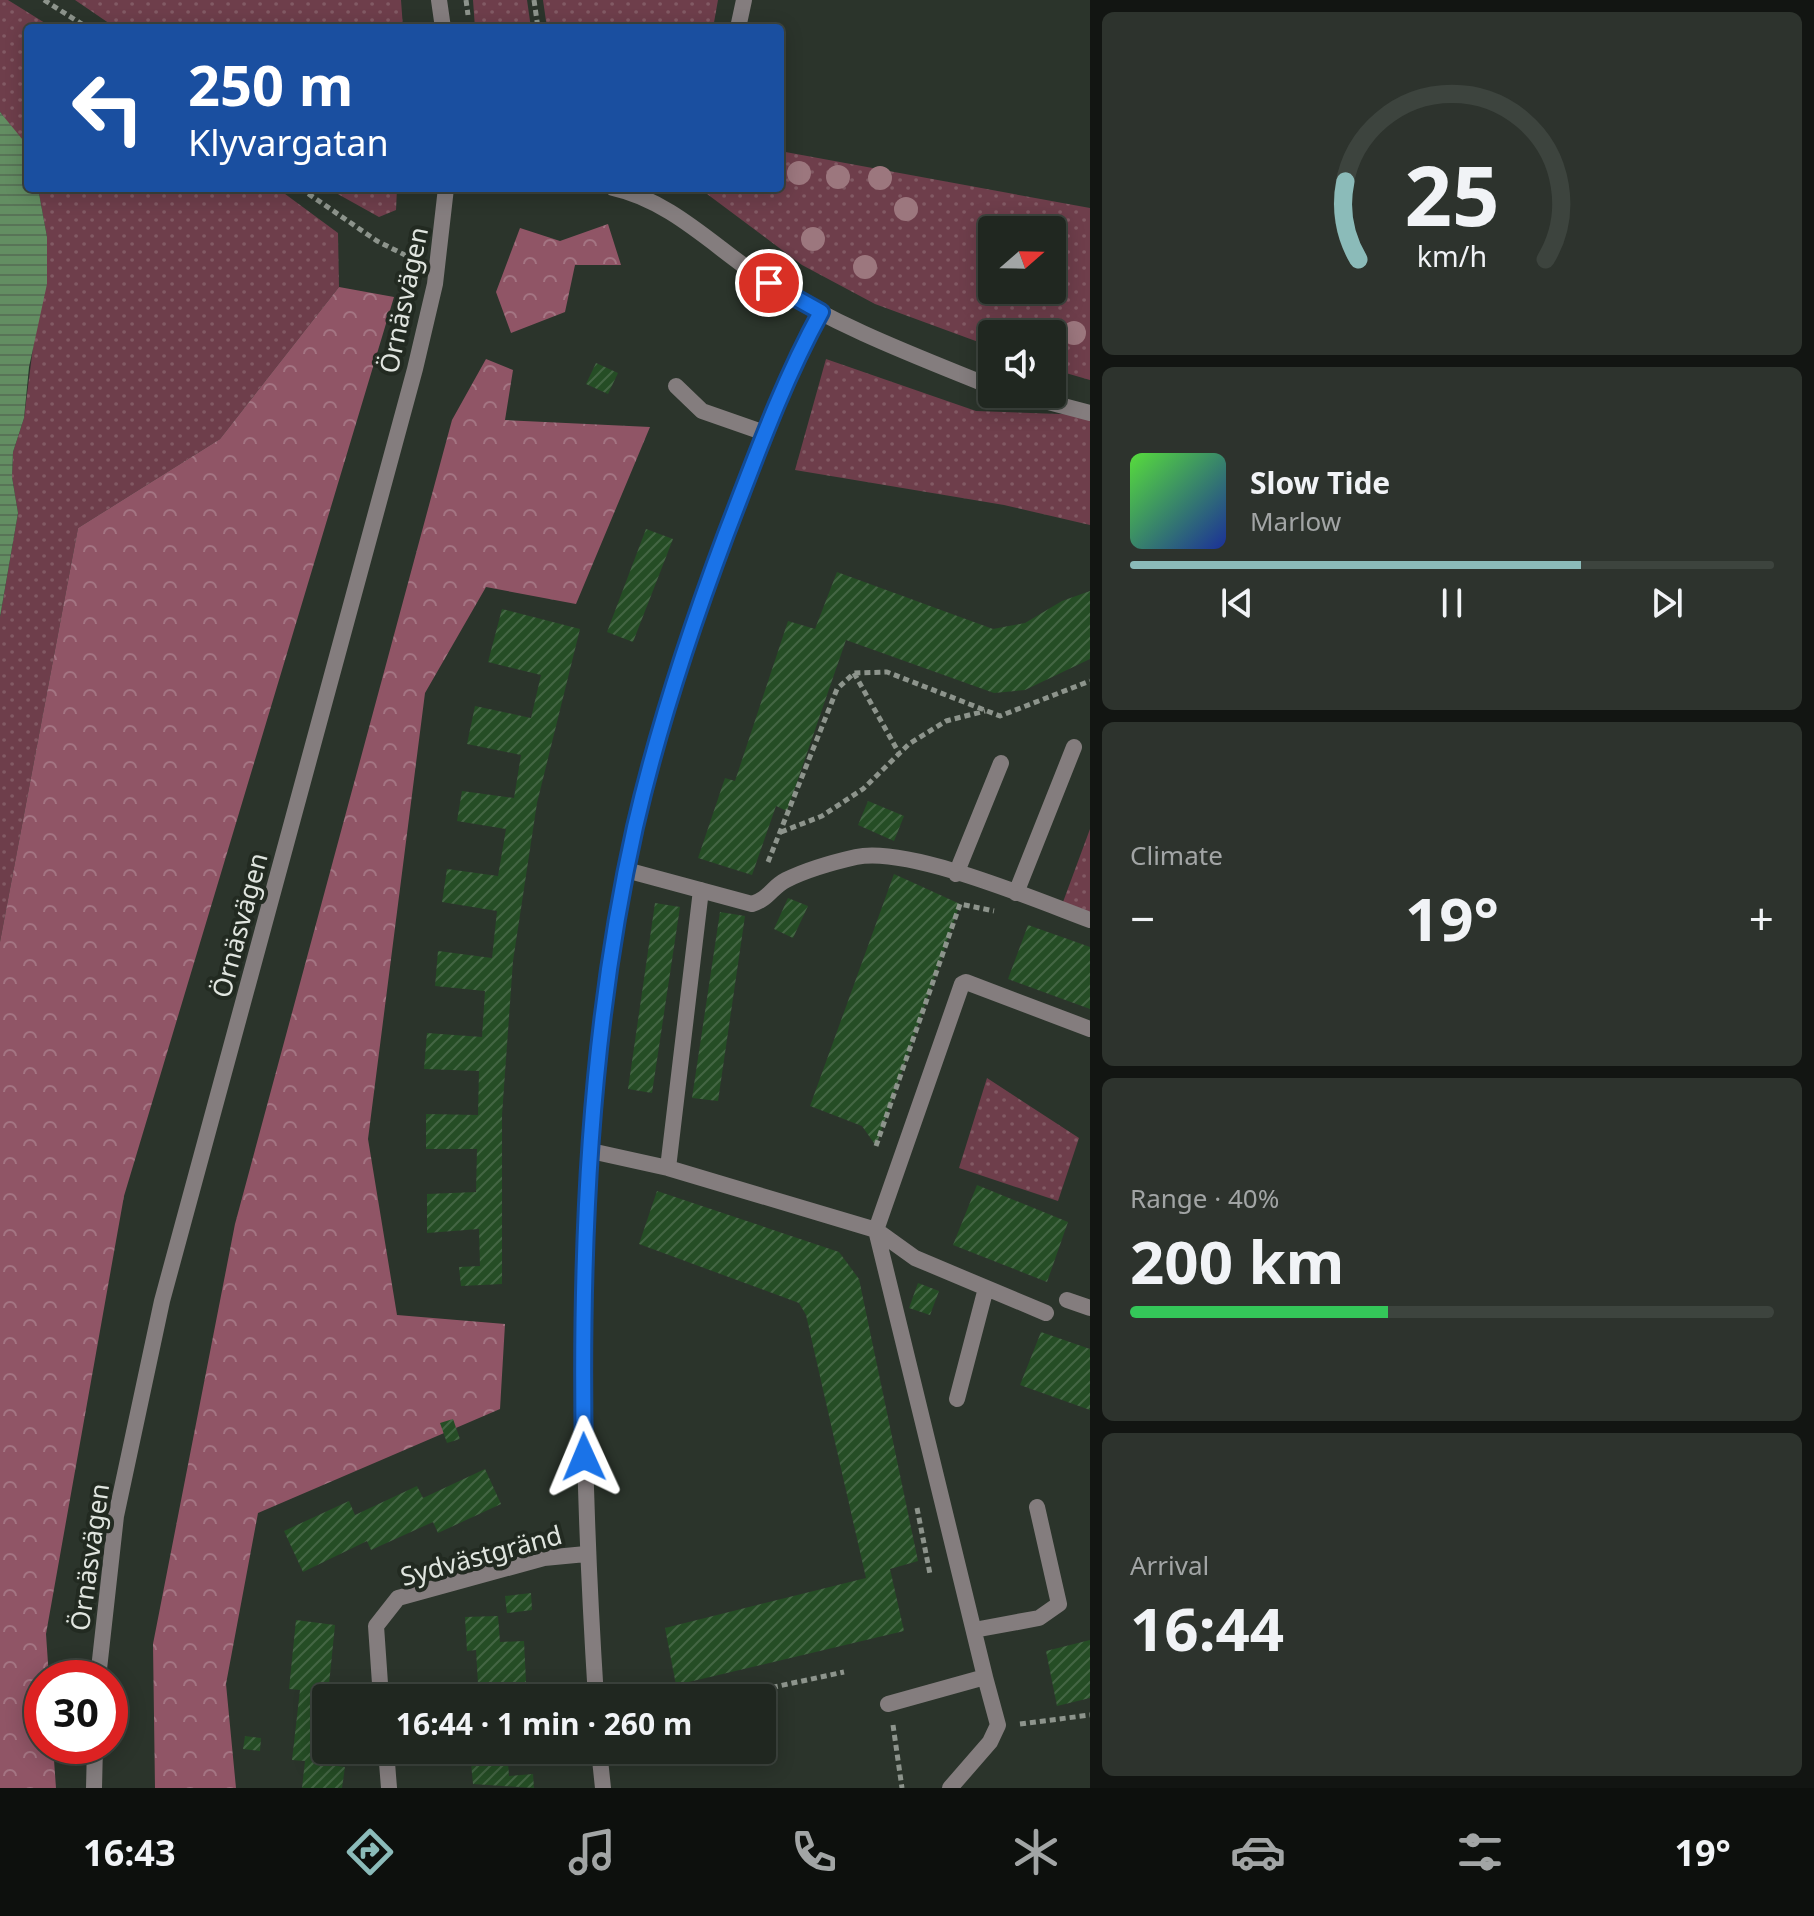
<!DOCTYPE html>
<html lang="en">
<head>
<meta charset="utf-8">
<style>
	:root { --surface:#202720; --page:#2d332d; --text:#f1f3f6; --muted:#a2a5a5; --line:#3d443e; --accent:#8bbbb9 }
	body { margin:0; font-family:"Noto Sans",sans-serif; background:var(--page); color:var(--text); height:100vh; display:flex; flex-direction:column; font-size:30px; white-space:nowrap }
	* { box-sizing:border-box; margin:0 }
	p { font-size:26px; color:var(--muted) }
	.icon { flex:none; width:44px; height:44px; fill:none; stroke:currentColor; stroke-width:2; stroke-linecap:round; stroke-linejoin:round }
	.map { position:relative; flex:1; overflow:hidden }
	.panel { display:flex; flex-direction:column; gap:12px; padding:12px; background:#121512; width:724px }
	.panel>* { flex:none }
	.hud { position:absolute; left:24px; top:24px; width:760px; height:168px; border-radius:8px; box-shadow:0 4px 20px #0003,0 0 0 2px var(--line); background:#1a4fa0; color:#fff; overflow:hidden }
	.needle { width:52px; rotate:70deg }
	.buttons { position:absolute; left:978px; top:216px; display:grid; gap:16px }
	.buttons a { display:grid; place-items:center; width:88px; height:88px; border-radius:8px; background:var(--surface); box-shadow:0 4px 20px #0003,0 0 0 2px var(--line); font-size:40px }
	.speed { position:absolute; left:24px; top:1660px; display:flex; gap:16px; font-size:40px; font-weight:700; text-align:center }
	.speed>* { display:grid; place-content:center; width:104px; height:104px; border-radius:50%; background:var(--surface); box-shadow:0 4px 20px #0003,0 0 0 2px var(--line); line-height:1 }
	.speed .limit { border:12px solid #d22; background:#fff; color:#111 }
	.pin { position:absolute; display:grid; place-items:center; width:68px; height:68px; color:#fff; margin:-34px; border:4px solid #fff; border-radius:50%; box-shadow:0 2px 8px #0007 }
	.me { position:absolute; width:88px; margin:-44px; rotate:359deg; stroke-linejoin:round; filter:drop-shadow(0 0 6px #0008) }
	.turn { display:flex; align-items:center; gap:28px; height:168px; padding:0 32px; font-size:36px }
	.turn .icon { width:104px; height:104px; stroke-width:2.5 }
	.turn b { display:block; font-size:56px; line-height:68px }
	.big { font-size:60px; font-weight:700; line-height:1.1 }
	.panel .tile { flex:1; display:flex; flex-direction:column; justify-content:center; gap:12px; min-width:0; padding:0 28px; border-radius:12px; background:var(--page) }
	.panel .dial { align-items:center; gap:0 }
	.dial svg { height:208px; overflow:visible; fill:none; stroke:var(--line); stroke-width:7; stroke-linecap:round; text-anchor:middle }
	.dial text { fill:var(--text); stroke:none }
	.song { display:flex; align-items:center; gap:24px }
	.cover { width:96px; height:96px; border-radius:12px; background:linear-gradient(135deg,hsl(110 70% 55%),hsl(230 70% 35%)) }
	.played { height:8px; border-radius:4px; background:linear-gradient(90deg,var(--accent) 70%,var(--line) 70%) }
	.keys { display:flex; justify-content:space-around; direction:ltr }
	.heat { display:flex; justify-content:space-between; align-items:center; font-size:44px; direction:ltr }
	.charge { height:12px; border-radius:6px; background:linear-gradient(90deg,#34c759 40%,var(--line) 0) }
	.trip { position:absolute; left:312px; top:1684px; width:464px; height:80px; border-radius:8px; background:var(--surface); box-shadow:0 4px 20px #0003,0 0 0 2px var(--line); font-weight:700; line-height:80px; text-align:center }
	.tab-bar { display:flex; height:128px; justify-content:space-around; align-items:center; background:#0d100d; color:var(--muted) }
	.tab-bar .icon { width:56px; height:56px }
	.tab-bar .selected { color:var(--accent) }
	.tab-bar b { font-size:36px; color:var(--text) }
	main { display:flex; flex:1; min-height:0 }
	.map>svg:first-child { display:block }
	.grass { fill:url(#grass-dots); fill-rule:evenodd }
	.forest { fill:url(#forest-crowns) }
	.water { fill:url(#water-rules) }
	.building { fill:url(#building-hatch) }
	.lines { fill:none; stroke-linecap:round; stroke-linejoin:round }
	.path { stroke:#8d948c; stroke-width:5; stroke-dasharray:6 4; stroke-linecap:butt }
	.service { stroke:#847d7e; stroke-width:16 }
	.minor { stroke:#847d7e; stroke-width:16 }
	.tertiary { stroke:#847d7e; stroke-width:16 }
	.tree { fill:#9c777e }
	.route-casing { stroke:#114b97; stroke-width:20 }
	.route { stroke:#1a73e8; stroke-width:14 }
	.labels { text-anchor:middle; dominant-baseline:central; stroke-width:8; stroke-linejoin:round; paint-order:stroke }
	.street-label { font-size:26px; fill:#e0e5df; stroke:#222a21 }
</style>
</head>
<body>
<main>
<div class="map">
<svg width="1090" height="1788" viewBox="0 0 1090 1788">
	<defs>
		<pattern id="grass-dots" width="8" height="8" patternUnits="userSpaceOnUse" patternTransform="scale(2)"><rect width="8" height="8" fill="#6e3e4b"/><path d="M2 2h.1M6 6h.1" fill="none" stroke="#825a64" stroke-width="1.8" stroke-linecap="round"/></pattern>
		<pattern id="forest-crowns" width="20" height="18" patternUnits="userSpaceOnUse" patternTransform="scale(2)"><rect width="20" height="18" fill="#905566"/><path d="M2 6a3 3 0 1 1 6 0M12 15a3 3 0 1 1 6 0" fill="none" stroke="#a47583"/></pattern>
		<pattern id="water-rules" width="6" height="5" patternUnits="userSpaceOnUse" patternTransform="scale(2)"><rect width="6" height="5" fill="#638e62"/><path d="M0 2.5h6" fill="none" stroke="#587457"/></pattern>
		<pattern id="building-hatch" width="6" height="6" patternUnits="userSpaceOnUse" patternTransform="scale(2)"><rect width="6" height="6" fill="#254d25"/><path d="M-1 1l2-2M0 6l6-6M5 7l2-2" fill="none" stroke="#464"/></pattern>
	</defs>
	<rect width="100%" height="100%" fill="#2b342b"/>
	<path class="grass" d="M0,0H8L53,28H28V149L0,112Z
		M75,0H401L403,28H116Z
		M473,0H527L531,28H475Z
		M543,0H718L713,28H547Z
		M780,151L1090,208V380L1052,369V334H992V347L875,304L802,265L699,188H780ZM992,230H1052V290H992Z
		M38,188H277L338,233L339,287L220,439L78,528L0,942V617L18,513L12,477L13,452L24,418L47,237Z
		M327,188H397L396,210L379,217Z
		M826,359L976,411L1090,415V525L1004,505L795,470Z
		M1090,829V912L1063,902Z
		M987,1078L1079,1138L1058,1201L959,1168Z"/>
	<path class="forest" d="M608,224L621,265H575L565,312L511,333L496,292L520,228L560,241Z
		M339,287L394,297L124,1196L46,1634L49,1678H42V1746H53L56,1788H0V942L78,528L220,439Z
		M486,359L513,370L505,420L650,427L576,604L486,587L425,693L368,1139L397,1315L505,1324L500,1409L258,1513L226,1684L236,1788H155L153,1644L235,1224L452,420Z"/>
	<path class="water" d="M0,112L27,145L28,188H38L47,237V284L29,367L24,418L13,452L12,477L18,513L0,617Z"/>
	<path class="building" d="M596,363L618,373L608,394L586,384Z
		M646,529L673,539L633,642L607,632Z
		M837,572L993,629L1025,623L1062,601L1090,591V659L1025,690L994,693L846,640L787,811L776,806L752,875L698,858L725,778L735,781L788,621L815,629Z
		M502,609L580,629L537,803L513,961L502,1115V1284L461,1286L459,1267L480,1266L479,1229L427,1233V1194L476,1192L477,1149H426V1114L478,1115L479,1071L424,1069L427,1033L482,1037L485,991L435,986L438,951L492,958L497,911L442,902L447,869L498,876L506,829L457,821L462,791L514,798L521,755L467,744L475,706L531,718L541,675L488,662Z
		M868,801L904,816L894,841L858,825Z
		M894,874L960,904L876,1146L862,1126L810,1106Z
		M788,898L808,906L793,938L774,929Z
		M655,903L680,907L652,1093L628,1089Z
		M720,912L745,916L718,1101L692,1098Z
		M1028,925L1090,947V1009L1008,979Z
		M977,1185L1068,1222L1047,1282L953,1245Z
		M657,1191L839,1252L859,1279L918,1561L890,1569L904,1631L676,1685L665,1628L866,1578L806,1315L799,1303L639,1244Z
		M918,1283L939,1291L930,1315L909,1308Z
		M1041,1332L1090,1349V1410L1020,1385Z
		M453,1419L460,1439L447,1443L440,1423Z
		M485,1469L501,1504L438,1533L433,1522L371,1550L367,1541L303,1572L284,1531L349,1501L355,1515L417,1486L423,1498Z
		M531,1593L532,1610L507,1613L505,1596Z
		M498,1616L500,1642L524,1641L526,1682L503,1683L505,1698H470L469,1685L478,1684L476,1650L467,1651L465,1617Z
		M296,1620L335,1625L328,1694L338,1695V1698H326V1750H332L330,1765L345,1767L342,1788H302L305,1761L292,1760L300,1690L289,1689Z
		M1090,1640V1698L1057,1706L1046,1651Z
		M245,1736L261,1738L260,1751L243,1749Z
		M484,1750H507L509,1776L533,1774L534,1788L473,1784L470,1753Z"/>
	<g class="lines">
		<path class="path" d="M44,0L88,28
			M466,0L468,15
			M534,0L538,28
			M300,188L377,241L417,261
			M854,673L899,753
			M781,832L822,816L863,789L909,744L946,721L985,711
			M768,862L837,689L854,673L887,672L1000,716L1090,681
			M876,1146L960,904L994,911
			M917,1508L930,1574
			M723,1698L844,1672
			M1020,1724L1090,1715
			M893,1725L902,1788
			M671,1750L673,1759"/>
		<path class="service" d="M676,386L702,411L765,433
			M626,870L752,904C769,899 772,887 786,880C806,870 834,862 856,857C909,846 1036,900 1090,920
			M956,874L1001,763
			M1016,893L1074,747
			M591,1151L668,1168L876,1230L985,1677L888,1704
			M668,1168L701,890
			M1067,1300L1090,1308
			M1046,1313L915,1258L876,1230L962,984L966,982L1090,1029
			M957,1399L986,1288
			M974,1630L1039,1618L1059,1604L1037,1507
			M950,1788L990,1742L998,1725L985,1677"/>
		<path class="minor" d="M738,28L744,0
			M613,188C673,201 718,251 769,283C838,327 916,356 992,387
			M1018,394L1090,413
			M381,1698L376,1626L398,1598L544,1558L586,1554
			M596,1698C579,1430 574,1158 622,892C643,772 681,656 723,542C752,464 781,386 821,312
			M386,1750L389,1788
			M599,1750L603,1788"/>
		<path class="tertiary" d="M439,0L443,28
			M98,1678L116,1516L162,1301L415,369L435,284L446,188
			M94,1788L95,1746"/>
	</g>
	<g class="tree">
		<circle cx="799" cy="173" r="12"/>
		<circle cx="838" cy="177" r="12"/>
		<circle cx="880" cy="178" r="12"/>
		<circle cx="906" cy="209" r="12"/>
		<circle cx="813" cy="239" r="12"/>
		<circle cx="865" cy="267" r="12"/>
		<circle cx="1074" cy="333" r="12"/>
	</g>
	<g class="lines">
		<g class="route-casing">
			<path id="route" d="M584,1457C580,1248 589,1033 635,827C658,727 690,630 726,534C755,459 782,383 821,312L769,283"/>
		</g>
		<use href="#route" class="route"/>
	</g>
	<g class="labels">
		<g class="street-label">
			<text transform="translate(403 300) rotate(-78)">Örnäsvägen</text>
			<text transform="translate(239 925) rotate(-75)">Örnäsvägen</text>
			<text transform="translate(481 1555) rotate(-15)">Sydvästgränd</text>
			<text transform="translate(89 1557) rotate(-82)">Örnäsvägen</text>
		</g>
	</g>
</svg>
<div class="buttons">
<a><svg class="needle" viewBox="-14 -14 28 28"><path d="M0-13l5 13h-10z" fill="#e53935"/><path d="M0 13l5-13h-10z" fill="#a2a5a5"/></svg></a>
<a><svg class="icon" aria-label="sound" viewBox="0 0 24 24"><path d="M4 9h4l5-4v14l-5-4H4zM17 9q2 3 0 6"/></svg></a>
</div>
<div class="speed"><div class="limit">30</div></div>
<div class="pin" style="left:769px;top:283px;background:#d93025"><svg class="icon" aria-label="arrive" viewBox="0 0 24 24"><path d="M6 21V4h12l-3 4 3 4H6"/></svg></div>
<svg class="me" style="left:584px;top:1457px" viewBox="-20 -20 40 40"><path d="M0-17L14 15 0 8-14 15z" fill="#1a73e8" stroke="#fff" stroke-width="4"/></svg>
<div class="trip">16:44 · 1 min · 260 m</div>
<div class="hud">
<div class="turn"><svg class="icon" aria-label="left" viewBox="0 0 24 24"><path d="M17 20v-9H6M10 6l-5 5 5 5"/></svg><div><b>250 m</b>Klyvargatan</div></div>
</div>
</div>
<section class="panel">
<div class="tile dial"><svg viewBox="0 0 100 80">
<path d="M14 69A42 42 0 1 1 86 69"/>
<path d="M14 69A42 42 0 0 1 9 39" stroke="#8bbbb9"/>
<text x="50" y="56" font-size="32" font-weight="700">25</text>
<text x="50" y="72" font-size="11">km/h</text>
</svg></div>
<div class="tile">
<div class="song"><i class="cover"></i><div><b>Slow Tide</b><p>Marlow</p></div></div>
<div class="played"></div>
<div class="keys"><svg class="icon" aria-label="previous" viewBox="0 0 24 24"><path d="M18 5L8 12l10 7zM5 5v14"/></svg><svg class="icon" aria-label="pause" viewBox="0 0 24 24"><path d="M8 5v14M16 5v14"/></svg><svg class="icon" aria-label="next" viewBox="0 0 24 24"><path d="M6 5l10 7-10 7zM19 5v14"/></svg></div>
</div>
<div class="tile"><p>Climate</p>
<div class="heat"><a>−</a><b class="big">19°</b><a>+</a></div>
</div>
<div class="tile"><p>Range · 40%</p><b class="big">200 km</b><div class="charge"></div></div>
<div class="tile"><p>Arrival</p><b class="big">16:44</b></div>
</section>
</main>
<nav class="tab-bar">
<b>16:43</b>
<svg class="icon selected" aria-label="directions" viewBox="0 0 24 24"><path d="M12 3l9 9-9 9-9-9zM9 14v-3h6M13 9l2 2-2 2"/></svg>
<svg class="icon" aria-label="music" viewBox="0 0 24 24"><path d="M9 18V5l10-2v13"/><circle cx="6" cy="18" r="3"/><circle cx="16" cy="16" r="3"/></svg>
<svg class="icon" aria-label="phone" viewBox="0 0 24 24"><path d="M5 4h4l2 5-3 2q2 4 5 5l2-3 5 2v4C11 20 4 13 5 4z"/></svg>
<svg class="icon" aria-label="climate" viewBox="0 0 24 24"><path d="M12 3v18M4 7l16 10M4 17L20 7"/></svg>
<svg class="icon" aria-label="car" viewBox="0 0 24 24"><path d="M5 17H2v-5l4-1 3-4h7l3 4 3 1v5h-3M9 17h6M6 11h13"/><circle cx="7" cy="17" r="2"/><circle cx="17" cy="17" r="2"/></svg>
<svg class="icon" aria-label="filters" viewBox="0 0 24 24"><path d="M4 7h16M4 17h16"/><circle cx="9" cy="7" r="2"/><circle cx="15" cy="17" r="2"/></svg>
<b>19°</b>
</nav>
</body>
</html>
